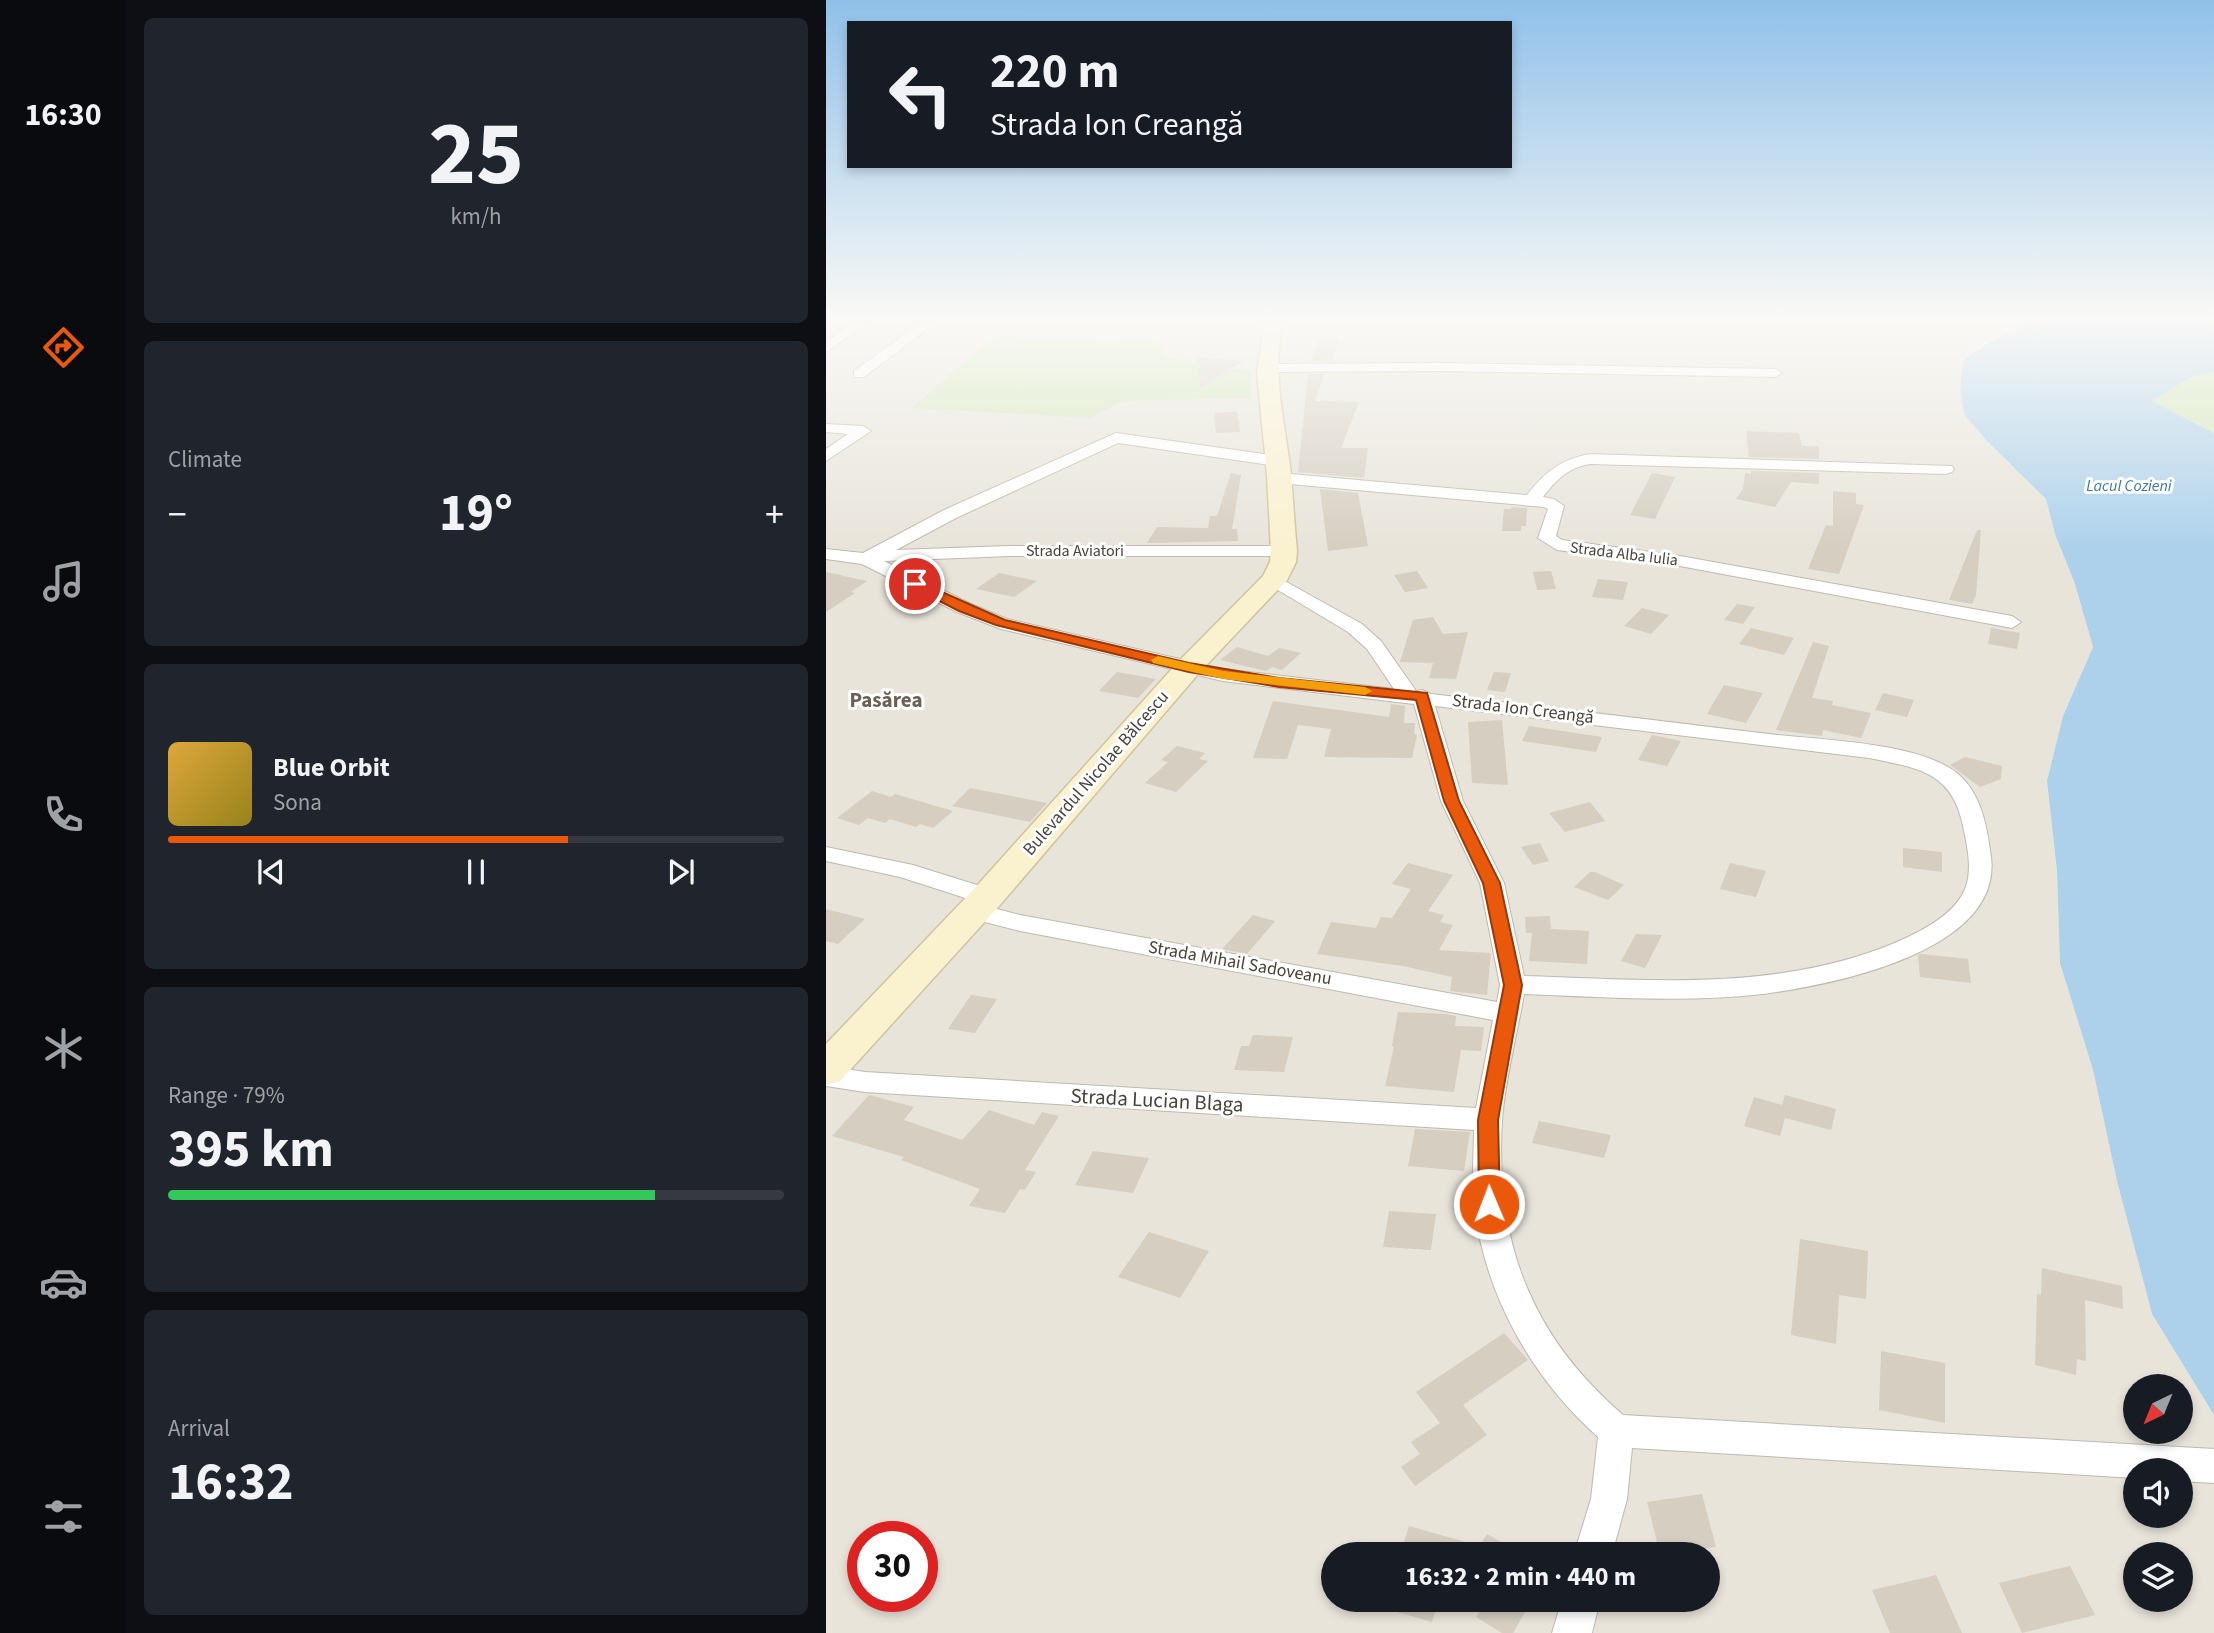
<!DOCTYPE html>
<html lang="en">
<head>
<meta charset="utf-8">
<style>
	:root { --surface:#171b24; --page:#20242c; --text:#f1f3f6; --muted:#9ea1a6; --line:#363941; --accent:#ea580c }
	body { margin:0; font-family:"Source Sans 3",sans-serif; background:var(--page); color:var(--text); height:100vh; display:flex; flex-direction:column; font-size:26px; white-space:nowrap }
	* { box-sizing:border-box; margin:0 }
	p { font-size:23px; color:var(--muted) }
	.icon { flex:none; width:38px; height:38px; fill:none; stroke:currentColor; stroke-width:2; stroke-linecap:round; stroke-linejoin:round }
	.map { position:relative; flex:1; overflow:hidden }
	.drawer { display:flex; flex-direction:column; gap:18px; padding:18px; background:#0d0f14; width:700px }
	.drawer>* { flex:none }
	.hud { position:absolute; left:21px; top:21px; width:665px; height:147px; border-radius:0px; box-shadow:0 4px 10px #0003; background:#171b24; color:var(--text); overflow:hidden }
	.needle { width:46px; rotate:223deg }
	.buttons { position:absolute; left:1297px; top:1374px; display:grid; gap:14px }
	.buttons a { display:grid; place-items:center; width:70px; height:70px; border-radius:50%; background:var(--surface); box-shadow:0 4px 10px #0003; font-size:35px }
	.speed { position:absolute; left:21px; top:1521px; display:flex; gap:14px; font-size:35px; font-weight:700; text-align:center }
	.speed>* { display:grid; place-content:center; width:91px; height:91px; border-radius:50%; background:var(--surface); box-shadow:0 4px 10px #0003; line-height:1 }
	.speed .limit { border:10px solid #d22; background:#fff; color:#111 }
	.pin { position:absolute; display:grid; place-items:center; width:60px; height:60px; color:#fff; margin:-30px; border:4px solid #fff; border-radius:50%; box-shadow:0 2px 7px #0007 }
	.me { position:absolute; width:77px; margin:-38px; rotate:359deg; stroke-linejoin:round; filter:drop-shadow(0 0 5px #0008) }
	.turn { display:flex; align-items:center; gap:24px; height:147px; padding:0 28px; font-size:32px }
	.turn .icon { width:91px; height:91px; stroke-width:2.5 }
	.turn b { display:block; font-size:49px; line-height:60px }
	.big { font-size:52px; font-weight:700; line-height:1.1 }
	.drawer .widget { flex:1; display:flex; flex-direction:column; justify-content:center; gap:10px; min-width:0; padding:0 24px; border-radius:10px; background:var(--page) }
	.drawer .dial { align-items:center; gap:0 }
	.dial b { font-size:91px; line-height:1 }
	.song { display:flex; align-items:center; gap:21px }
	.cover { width:84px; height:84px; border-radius:10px; background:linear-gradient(135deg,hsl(40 70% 55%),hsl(50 70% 35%)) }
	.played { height:7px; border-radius:4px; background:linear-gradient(90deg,var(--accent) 65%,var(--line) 65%) }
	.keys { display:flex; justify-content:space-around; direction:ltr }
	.heat { display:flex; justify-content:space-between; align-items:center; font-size:38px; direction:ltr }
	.charge { height:10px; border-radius:5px; background:linear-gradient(90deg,#34c759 79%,var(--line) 0) }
	.trip { position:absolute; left:495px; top:1542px; width:399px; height:70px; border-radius:35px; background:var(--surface); box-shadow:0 4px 10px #0003; font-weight:700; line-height:70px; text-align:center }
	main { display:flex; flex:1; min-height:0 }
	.tab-bar { display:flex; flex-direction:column; width:126px; justify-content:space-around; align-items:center; background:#090b0e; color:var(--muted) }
	.tab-bar .icon { width:49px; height:49px }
	.tab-bar .current { color:var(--accent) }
	.tab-bar b { font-size:32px; color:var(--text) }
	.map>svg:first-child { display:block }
	.residential { fill:#e8e4da; fill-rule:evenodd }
	.green { fill:#d0e5b8 }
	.water { fill:#add1eb }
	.building { fill:#d5cec1 }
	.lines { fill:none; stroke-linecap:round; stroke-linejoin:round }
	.street-casing { stroke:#bfb9ae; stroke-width:2 }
	.secondary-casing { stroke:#d0c49f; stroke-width:3 }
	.street { fill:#fff; fill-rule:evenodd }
	.secondary { fill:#faf1cf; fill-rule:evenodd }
	.route { fill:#ea580c; stroke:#983908; stroke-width:2 }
	.slow { fill:#f59e0b }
	.labels { text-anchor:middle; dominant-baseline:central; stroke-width:6; stroke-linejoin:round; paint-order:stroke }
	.far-water-label { font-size:16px; font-style:italic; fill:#3a7aac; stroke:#fff }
	.far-street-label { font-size:16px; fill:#484339; stroke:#fff }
	.street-label { font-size:18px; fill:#484339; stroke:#fff }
	.quarter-label { font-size:21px; font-weight:bold; fill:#6a6152; stroke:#fff }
	.near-street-label { font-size:21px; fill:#484339; stroke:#fff }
</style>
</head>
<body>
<main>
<nav class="tab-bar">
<b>16:30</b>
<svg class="icon current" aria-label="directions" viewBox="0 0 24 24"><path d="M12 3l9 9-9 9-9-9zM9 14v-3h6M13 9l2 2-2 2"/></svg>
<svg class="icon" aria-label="music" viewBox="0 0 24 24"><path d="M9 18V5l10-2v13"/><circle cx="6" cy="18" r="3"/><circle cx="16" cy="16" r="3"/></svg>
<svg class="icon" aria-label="phone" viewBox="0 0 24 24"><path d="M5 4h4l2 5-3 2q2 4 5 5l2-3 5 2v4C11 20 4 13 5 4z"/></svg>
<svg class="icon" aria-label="climate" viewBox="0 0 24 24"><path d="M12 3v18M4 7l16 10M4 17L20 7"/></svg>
<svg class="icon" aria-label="car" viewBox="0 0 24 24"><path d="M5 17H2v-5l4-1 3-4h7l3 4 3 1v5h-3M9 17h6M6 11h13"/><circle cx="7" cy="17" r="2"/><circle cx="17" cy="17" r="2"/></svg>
<svg class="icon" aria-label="filters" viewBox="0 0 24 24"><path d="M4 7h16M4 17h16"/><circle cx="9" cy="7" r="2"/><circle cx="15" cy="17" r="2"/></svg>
</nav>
<section class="drawer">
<div class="widget dial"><b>25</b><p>km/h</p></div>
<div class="widget"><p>Climate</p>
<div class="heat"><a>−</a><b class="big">19°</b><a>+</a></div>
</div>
<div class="widget">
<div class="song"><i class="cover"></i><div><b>Blue Orbit</b><p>Sona</p></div></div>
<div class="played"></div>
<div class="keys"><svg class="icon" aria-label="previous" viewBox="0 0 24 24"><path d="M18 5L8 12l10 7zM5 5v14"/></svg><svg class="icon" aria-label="pause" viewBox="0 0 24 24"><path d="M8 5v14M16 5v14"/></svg><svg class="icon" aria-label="next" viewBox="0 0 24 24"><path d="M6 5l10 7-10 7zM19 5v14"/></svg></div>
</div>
<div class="widget"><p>Range · 79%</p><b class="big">395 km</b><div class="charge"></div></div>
<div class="widget"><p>Arrival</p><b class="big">16:32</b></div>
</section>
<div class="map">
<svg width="1388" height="1633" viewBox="0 0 1388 1633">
	<rect width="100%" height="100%" fill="#f4f2eb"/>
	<path class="residential" d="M0,320H1220L1184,331L1156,345L1137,360L1134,390L1138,414L1161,441L1220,499L1229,534L1249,584L1267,647L1237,716L1221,781L1231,871L1234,963L1267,1070L1291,1181L1326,1314L1388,1415V1633H0ZM1309,1386H1354V1432H1309ZM1309,1470H1354V1516H1309ZM37,1536H96V1596H37ZM508,1554H882V1600H508ZM1309,1554H1354V1600H1309Z"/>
	<path class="green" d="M170,336L338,342V357L425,372L424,398L296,401L264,418L85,408Z
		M1388,372V433L1326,401L1367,376Z"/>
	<path class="water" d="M1220,320H1388V372L1367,376L1326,401L1388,433V1415L1326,1314L1291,1181L1267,1070L1234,963L1231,871L1221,781L1237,716L1267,647L1249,584L1229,534L1220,499L1161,441L1138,414L1134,390L1137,361C1163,340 1188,329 1220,320Z"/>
	<path class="building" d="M493,338H513L507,361H485Z
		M371,357L417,361L375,388Z
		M482,374H498L489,401L533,402L515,448H542L538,478L472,472Z
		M411,411L414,432L390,433L388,413Z
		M920,431L973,433L976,446H993V459L923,457Z
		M925,471L993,473V484L965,482L949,507L910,499L917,489L919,473L925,474Z
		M405,473L415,475L406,529H411L412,541L321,543L331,527L382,528L384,516H391Z
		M826,473L849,477L829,519L804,515Z
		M494,489L532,493L542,546L502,551Z
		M1007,491L1030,493V504L1038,505L1013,574L982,569L1000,525L1007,526Z
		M686,507L701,508L700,526H695V531H676L678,509H685Z
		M1151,530H1155L1150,595L1146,604L1123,600Z
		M591,571L602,588L579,592L568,575Z
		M725,571L730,589L711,590L707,572Z
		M0,572L41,581L25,592L29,593L0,612Z
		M173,573L211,581L188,597L150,589Z
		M772,579L802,582L797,600L766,597Z
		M911,604L929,607L917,624L898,620Z
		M816,608L843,615L825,634L798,626Z
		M607,617L617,634L642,632L630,679L603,678L607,663L574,662L587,620Z
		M925,628L968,638L958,655L913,644Z
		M1165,628L1194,633L1191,649L1162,644Z
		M987,642L1003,646L986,698L1007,701L1006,705L1045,713L1035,738L997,730L996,736L950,730Z
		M411,647L442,656L453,648L475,653L456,670L446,667L440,671L394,660Z
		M291,672L330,679L312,698L273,691Z
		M668,672L685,673L679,692L661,690Z
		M898,685L937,693L920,723L881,714Z
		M1057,693L1088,700L1081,717L1049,710Z
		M447,701L563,717L565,704L579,706L578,723H589L588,734L591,735L586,758L498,757L505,729L472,725L461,759L427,758Z
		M676,720L682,785L646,783L642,722Z
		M703,726L776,737L770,752L696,741Z
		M826,735L855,741L841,766L812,760Z
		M351,746L379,753L373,759L382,761L350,792L319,783L342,762L335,760Z
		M1139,757L1176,766L1175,779L1154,787L1124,765Z
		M144,788L221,803L204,822L126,806Z
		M46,791L65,797L69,794L127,811L107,828L94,824L90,827L64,819L59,823L42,818L33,825L11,818Z
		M764,802L779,821L739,832L723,813Z
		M714,843L723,861L707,865L695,847Z
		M1077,848L1116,852V872L1077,867Z
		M582,863L627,875L602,911L618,915L614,922L627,925L613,950L665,953L661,995L624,991L626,977L577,966L491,954L505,922L550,928L555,917L566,918L585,889L566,884Z
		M904,863L940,871L930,897L894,889Z
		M764,872H769L798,885L782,900L748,887Z
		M0,909L39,919L12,944L0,941Z
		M427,915L449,921L421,954L396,949Z
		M724,916L725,929L763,931L761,964L703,961L706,933H700L699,917Z
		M810,934L836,935L819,968L795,961Z
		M1095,954L1142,959L1145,983L1094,977L1092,955Z
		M145,995L171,999L149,1033L122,1029Z
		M572,1012L620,1014L630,1016L629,1026L658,1027L655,1051L635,1050L628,1092L559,1086L568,1047L566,1046Z
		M427,1035L467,1037L458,1072L408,1070L415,1046H423Z
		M43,1095L88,1107L78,1120L136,1140L163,1110L208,1125L216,1112L233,1116L199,1170L210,1172L199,1190L194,1189L179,1213L143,1206L154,1189L75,1160L78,1157L6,1136Z
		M959,1095L1010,1109L1005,1130L959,1118L954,1136L918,1126L928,1097L956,1105Z
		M713,1121L785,1135L778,1158L706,1143Z
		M589,1129L644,1132L638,1171L582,1166Z
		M267,1151L323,1158L307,1193L249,1185Z
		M563,1211L610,1214L605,1250L557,1247Z
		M323,1232L383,1251L354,1298L292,1277Z
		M974,1239L1042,1251L1040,1299L1013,1295L1010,1344L965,1335Z
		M1216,1268L1296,1286L1297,1309L1259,1300L1260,1361L1251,1359L1250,1375L1209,1365L1211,1294L1215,1295Z
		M678,1333L702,1360L637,1405L661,1435L589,1486L575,1467L594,1454L585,1442L614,1423L590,1392Z
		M1055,1351L1119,1363V1423L1053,1410Z
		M876,1494L890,1547L834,1554L821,1502Z
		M583,1526L654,1546L661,1534L695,1554H574Z
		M1244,1566L1269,1615L1196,1633L1173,1583Z
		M1110,1575L1136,1633H1064L1046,1590Z
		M544,1600H613L606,1622L543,1604Z
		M661,1600H706L687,1633H676L650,1617Z"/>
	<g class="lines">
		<g class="street-casing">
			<path id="street" d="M31,320H46L0,352V342Z
				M99,320H113L38,377H28V371Z
				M613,363L949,369L956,373L949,377L613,371L440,372L433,368L440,364Z
				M0,424L37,426L45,431L0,461V449L22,434L0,432Z
				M290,433L451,456L459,461L451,466L292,443L130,518L70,550L183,546H458L467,551L458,556H183L58,561L145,604L181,619L397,669L568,689L541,649L522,632L442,584L439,580L442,576L448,575L536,624L555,641L590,691L596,690L605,694C720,707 836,721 951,735C999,740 1081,743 1122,767C1154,785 1161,824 1165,857C1177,952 1005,985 937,994C858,1003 777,997 698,994C691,1036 679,1079 676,1121C669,1242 705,1336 797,1415L1388,1449V1483L1354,1481V1470H1309V1478L806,1448L801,1499L786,1554H748L765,1499L772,1437C705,1377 659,1295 648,1205C645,1181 648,1155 648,1130L39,1092L0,1086V1066L39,1072L650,1108L667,1020L194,931L139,917L136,911L139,905L148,903L194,915L671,1002L674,985L654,883L615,801L588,704L397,681L175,629L131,612L36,564L0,559V549L37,553L118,510ZM609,706L1043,758C1091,768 1126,771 1137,826C1141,845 1147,870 1139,889C1130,911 1105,926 1084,936C965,993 826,980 698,976L678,883L637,801Z
				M764,454L1126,466L1128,469L1126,472L1120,474L764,464C743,467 730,480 717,497L728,499L738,506L730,536L736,540L854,556L1186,616L1195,622L1186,628L854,566L731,550L712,538L722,509L718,507L453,483L445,478L453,473L701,495C719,472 735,459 764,454Z
				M0,847L87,865L170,891L173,897L170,903L161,905L74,877L0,861Z
				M736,1600H774L766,1633H726Z"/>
		</g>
		<g class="secondary-casing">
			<path id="secondary" d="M439,320H457C446,370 457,415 464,465C467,493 468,522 471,551L470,562L461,580L373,673L174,905L14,1081L0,1085V1044L148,889L353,661L437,576L444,562L445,551L441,475L431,373Z"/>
		</g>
		<use href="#street" class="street"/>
		<use href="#secondary" class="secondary"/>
	</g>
	<linearGradient id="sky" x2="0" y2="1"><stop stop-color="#90c0e9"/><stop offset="0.58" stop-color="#faf9f6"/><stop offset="1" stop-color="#faf9f6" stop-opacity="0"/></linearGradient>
	<rect width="1388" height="549" fill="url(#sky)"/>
	<path class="route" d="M89,580L179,620L363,663L453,678L601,693L633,801L674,883L696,985L672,1120L674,1204L671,1210L663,1213L656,1210L653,1204L652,1120L678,985L657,883L618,801L590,700L453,687L363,672L170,625L133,611L84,586V581Z"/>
	<path class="slow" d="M332,656L397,671L539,687L546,691L539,695L397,679L327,663L325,660Z"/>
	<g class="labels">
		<g class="far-water-label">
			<text x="1303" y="486">Lacul Cozieni</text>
		</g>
		<g class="far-street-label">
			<text x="249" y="551">Strada Aviatori</text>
			<text transform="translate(798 554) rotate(7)">Strada Alba Iulia</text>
		</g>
		<g class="street-label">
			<text transform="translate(697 709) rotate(7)">Strada Ion Creangă</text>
			<text transform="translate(270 773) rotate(-49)">Bulevardul Nicolae Bălcescu</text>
			<text transform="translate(414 963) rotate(10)">Strada Mihail Sadoveanu</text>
		</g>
		<g class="quarter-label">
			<text x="60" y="700">Pasărea</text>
		</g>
		<g class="near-street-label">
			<text transform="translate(331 1100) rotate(3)">Strada Lucian Blaga</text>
		</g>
	</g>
</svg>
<div class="buttons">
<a><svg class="needle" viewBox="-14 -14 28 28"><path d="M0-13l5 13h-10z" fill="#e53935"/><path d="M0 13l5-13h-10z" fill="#9ea1a6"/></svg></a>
<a><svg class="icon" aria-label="sound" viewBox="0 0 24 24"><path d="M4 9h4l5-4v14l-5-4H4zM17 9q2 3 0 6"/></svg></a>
<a><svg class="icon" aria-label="layers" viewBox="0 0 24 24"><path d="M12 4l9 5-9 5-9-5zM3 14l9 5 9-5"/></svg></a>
</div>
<div class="speed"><div class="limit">30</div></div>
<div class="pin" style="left:89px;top:584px;background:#d93025"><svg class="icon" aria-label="arrive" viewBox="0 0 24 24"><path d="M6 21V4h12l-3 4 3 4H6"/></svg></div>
<svg class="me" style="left:663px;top:1204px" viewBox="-20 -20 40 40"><circle r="17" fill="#ea580c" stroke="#fff" stroke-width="3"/><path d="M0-11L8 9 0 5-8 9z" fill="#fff"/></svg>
<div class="trip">16:32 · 2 min · 440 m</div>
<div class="hud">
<div class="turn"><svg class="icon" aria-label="left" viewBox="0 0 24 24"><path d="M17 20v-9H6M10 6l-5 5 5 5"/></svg><div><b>220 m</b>Strada Ion Creangă</div></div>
</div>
</div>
</main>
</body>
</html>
